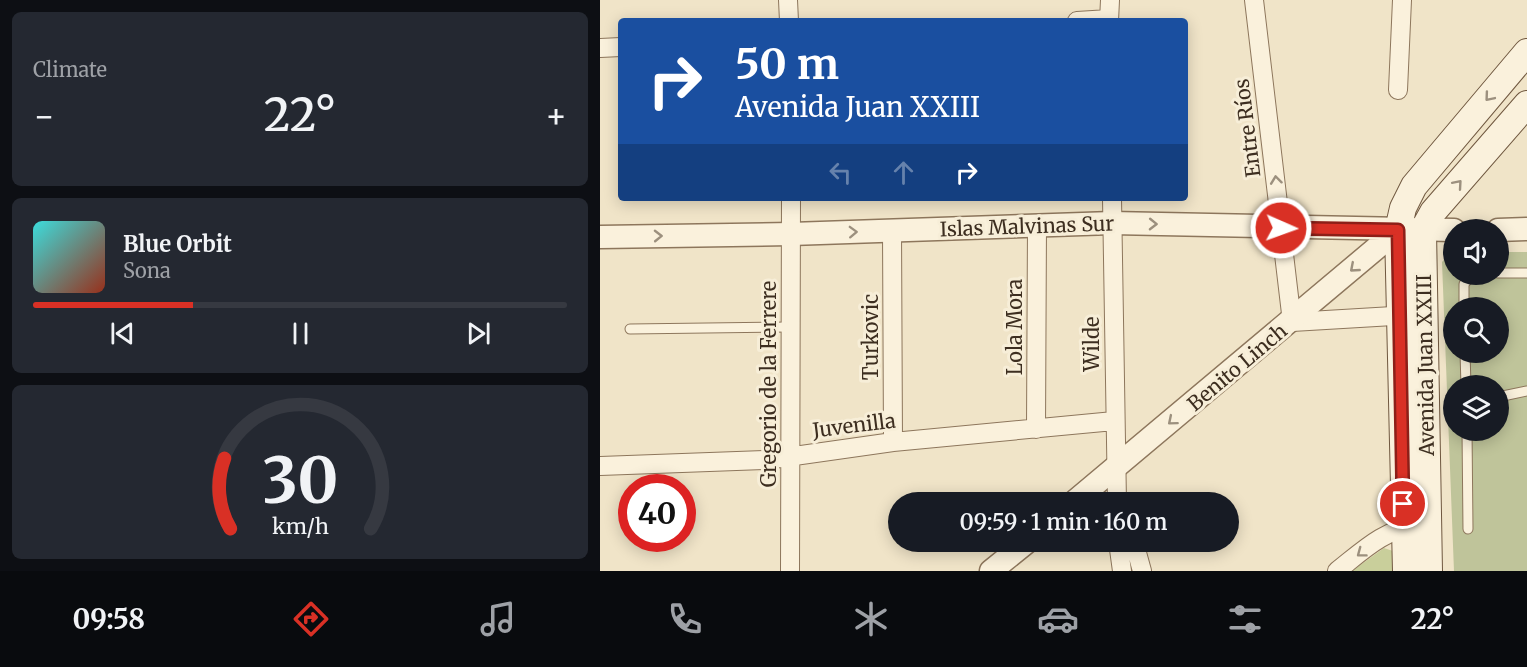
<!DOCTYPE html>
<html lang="en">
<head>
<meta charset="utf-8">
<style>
	:root { --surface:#171b24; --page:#242831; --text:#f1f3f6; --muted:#9ea1a6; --line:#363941; --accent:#d93025 }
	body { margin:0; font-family:Merriweather,serif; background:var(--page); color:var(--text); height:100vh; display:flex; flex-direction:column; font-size:22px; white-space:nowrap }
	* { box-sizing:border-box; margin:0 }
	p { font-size:20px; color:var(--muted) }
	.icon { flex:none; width:33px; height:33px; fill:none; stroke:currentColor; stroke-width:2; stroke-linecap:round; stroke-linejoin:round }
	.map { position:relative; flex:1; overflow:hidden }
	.sheet { display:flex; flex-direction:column; gap:12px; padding:12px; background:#0d0f14; width:600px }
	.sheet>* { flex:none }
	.banner { position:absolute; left:18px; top:18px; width:570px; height:183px; border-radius:6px; box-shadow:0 3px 15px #0003; background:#1a4fa0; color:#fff; overflow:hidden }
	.fabs { position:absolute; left:843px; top:219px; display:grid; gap:12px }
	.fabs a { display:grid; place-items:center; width:66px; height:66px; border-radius:50%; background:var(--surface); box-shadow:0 3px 15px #0003; font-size:30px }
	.speed { position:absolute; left:18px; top:474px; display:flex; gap:12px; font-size:30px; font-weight:700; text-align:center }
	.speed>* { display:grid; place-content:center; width:78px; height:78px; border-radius:50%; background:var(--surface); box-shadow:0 3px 15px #0003; line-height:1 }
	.speed .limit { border:9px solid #d22; background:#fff; color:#111 }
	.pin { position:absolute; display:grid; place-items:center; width:51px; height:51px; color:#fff; margin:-26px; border:3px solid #fff; border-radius:50%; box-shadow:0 2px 6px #0007 }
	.me { position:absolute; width:66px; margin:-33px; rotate:92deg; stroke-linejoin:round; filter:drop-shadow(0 0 4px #0008) }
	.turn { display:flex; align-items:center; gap:21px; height:126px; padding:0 18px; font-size:27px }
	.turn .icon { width:78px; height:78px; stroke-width:2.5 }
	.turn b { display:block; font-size:42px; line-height:51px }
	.lanes { display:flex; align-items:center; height:57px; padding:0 18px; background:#0003; justify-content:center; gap:30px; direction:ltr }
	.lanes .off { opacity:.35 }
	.big { font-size:45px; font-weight:600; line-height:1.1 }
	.sheet .tile { flex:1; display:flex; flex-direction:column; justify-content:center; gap:9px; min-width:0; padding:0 21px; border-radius:9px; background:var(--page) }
	.sheet .dial { align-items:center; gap:0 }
	.dial svg { height:156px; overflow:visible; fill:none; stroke:var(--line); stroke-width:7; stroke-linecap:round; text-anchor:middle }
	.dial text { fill:var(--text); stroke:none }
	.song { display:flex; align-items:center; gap:18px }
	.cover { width:72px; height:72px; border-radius:9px; background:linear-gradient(135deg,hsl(180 70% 55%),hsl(10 70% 35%)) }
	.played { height:6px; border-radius:3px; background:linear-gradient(90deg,var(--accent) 30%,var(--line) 30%) }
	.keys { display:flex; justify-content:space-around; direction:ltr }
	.heat { display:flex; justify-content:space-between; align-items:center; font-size:33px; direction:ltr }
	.trip { position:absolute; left:288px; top:492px; width:351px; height:60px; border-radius:30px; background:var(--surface); box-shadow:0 3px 15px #0003; font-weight:600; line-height:60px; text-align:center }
	.tabs { display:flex; height:96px; justify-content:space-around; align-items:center; background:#090b0e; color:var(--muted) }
	.tabs .icon { width:42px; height:42px }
	.tabs .on { color:var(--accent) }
	.tabs b { font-size:27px; color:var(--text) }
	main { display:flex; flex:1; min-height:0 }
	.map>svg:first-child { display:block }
	.green { fill:#c9cf9b }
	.cemetery { fill:#bfc49a; fill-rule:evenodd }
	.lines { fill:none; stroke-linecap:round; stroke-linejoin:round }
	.service-casing { stroke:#8d765c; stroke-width:11 }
	.minor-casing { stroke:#8d765c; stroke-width:20 }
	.tertiary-casing { stroke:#8d765c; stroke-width:25 }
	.secondary-casing { stroke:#6f573f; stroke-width:28 }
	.service { stroke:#faf1dc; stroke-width:9 }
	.minor { stroke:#faf1dc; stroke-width:18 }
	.tertiary { stroke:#faf1dc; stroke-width:22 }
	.secondary { stroke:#faf1dc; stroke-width:26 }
	.oneway { stroke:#9c907e }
	.route-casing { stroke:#8d1f18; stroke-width:15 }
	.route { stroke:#d93025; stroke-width:10 }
	.labels { text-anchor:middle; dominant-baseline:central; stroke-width:6; stroke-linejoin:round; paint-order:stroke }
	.street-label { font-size:20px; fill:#3d2e20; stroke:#f7eed8 }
</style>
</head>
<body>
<main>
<section class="sheet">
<div class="tile"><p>Climate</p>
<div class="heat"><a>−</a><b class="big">22°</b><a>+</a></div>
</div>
<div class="tile">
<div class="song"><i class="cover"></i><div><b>Blue Orbit</b><p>Sona</p></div></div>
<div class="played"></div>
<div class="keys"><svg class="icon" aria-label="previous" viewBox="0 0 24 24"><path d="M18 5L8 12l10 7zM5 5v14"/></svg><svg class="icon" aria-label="pause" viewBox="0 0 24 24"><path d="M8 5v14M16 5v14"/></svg><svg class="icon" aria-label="next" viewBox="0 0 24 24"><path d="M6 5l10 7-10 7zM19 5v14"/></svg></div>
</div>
<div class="tile dial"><svg viewBox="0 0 100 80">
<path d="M14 69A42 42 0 1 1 86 69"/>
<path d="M14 69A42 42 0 0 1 11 33" stroke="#d93025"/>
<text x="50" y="56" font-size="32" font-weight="700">30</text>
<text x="50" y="72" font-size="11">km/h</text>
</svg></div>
</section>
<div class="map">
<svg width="927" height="571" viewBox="0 0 927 571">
	<rect width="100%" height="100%" fill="#f0e4c8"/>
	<path class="green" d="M784,548L793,551L796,571H752Z"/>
	<path class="cemetery" d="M851,252H853L854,274H898L899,252H927V571H854L842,262ZM854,308H898V352H854ZM854,386H898V430H854Z"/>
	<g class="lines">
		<g class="service-casing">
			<path id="service" d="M898,273H927
				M864,308V284L873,274
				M30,329L191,327
				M865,352L866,386
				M898,397L927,391
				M867,430L868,529"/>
		</g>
		<g class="minor-casing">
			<path id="minor" d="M188,0L189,21
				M654,0L692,322L810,315
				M477,21L509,19
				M509,21L510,0
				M0,48L21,47
				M798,90L802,0
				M512,198L517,502
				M292,230L293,442
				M436,429L437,224
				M0,466L166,460L293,442L514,421
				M518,542L522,571
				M534,542L542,571
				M190,571L191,198
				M737,571C759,554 786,527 816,527"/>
		</g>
		<g class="tertiary-casing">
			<path id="tertiary" d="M898,230L927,229
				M0,237L191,234L512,223L854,230
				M474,502L798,230
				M391,571L427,542"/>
		</g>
		<g class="secondary-casing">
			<path id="secondary" d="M806,571L798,230L803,208L814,186L927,52
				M829,571L823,230L833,212L927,104"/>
		</g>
		<use href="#service" class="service"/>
		<use href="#minor" class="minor"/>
		<use href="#tertiary" class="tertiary"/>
		<use href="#secondary" class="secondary"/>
	</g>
	<defs><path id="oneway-chevron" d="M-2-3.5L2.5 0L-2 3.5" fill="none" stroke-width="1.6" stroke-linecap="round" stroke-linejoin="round" transform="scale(1.5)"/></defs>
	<g class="oneway">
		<use href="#oneway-chevron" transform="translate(889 97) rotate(130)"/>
		<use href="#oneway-chevron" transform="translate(676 180) rotate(-97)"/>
		<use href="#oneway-chevron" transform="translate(858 184) rotate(-49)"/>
		<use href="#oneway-chevron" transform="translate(553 224) rotate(1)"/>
		<use href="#oneway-chevron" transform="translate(253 232) rotate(-2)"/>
		<use href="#oneway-chevron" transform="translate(58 236) rotate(-1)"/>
		<use href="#oneway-chevron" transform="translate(754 268) rotate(139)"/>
		<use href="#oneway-chevron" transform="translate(572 421) rotate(140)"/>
		<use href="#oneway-chevron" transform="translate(761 553) rotate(143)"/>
	</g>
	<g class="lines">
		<g class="route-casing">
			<path id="route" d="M681,228L798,230L803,504"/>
		</g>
		<use href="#route" class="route"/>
	</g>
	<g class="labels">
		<g class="street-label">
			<text transform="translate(647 128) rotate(-97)">Entre Ríos</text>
			<text transform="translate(427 226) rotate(-2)">Islas Malvinas Sur</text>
			<text transform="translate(414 327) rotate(-90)">Lola Mora</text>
			<text transform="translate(270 337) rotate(-90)">Turkovic</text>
			<text transform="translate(491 344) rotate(-90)">Wilde</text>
			<text transform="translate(825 365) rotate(-91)">Avenida Juan XXIII</text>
			<text transform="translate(637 367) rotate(-40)">Benito Linch</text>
			<text transform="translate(168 384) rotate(-90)">Gregorio de la Ferrere</text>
			<text transform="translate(254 425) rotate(-7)">Juvenilla</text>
		</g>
	</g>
</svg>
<div class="fabs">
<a><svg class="icon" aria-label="sound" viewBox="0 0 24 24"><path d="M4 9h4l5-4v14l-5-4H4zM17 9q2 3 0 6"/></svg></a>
<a><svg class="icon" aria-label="search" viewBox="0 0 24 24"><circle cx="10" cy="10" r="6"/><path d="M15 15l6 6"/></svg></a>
<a><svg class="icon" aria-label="layers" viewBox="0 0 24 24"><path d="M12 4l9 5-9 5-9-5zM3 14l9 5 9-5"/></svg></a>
</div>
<div class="speed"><div class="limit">40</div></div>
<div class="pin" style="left:803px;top:504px;background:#d93025"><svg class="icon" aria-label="arrive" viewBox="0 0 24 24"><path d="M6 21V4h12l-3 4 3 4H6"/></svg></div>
<svg class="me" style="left:681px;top:228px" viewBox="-20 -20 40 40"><circle r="17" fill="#d93025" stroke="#fff" stroke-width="3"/><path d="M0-11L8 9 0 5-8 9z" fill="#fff"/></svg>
<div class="trip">09:59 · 1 min · 160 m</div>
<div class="banner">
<div class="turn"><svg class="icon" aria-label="right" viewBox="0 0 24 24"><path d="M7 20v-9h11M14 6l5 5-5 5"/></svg><div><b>50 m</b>Avenida Juan XXIII</div></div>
<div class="lanes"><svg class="icon off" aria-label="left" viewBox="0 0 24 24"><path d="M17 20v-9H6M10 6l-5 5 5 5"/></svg><svg class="icon off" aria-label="ahead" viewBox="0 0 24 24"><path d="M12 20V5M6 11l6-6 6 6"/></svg><svg class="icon" aria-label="right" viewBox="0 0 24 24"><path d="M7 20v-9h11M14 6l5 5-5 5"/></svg></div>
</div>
</div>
</main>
<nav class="tabs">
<b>09:58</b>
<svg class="icon on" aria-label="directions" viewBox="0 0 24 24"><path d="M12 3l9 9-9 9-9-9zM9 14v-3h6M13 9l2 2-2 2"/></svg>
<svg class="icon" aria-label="music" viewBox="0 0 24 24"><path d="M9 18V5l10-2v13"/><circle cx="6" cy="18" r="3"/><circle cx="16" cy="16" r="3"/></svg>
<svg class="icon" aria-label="phone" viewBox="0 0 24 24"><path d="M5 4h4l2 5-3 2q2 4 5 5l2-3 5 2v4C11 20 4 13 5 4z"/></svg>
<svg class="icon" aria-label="climate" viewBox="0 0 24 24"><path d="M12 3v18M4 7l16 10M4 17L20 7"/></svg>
<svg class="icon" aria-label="car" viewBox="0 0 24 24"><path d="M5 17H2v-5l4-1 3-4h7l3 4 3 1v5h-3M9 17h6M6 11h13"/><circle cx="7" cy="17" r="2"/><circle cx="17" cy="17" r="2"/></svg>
<svg class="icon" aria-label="filters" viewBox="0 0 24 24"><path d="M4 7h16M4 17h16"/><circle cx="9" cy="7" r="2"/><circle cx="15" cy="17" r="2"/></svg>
<b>22°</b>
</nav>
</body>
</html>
